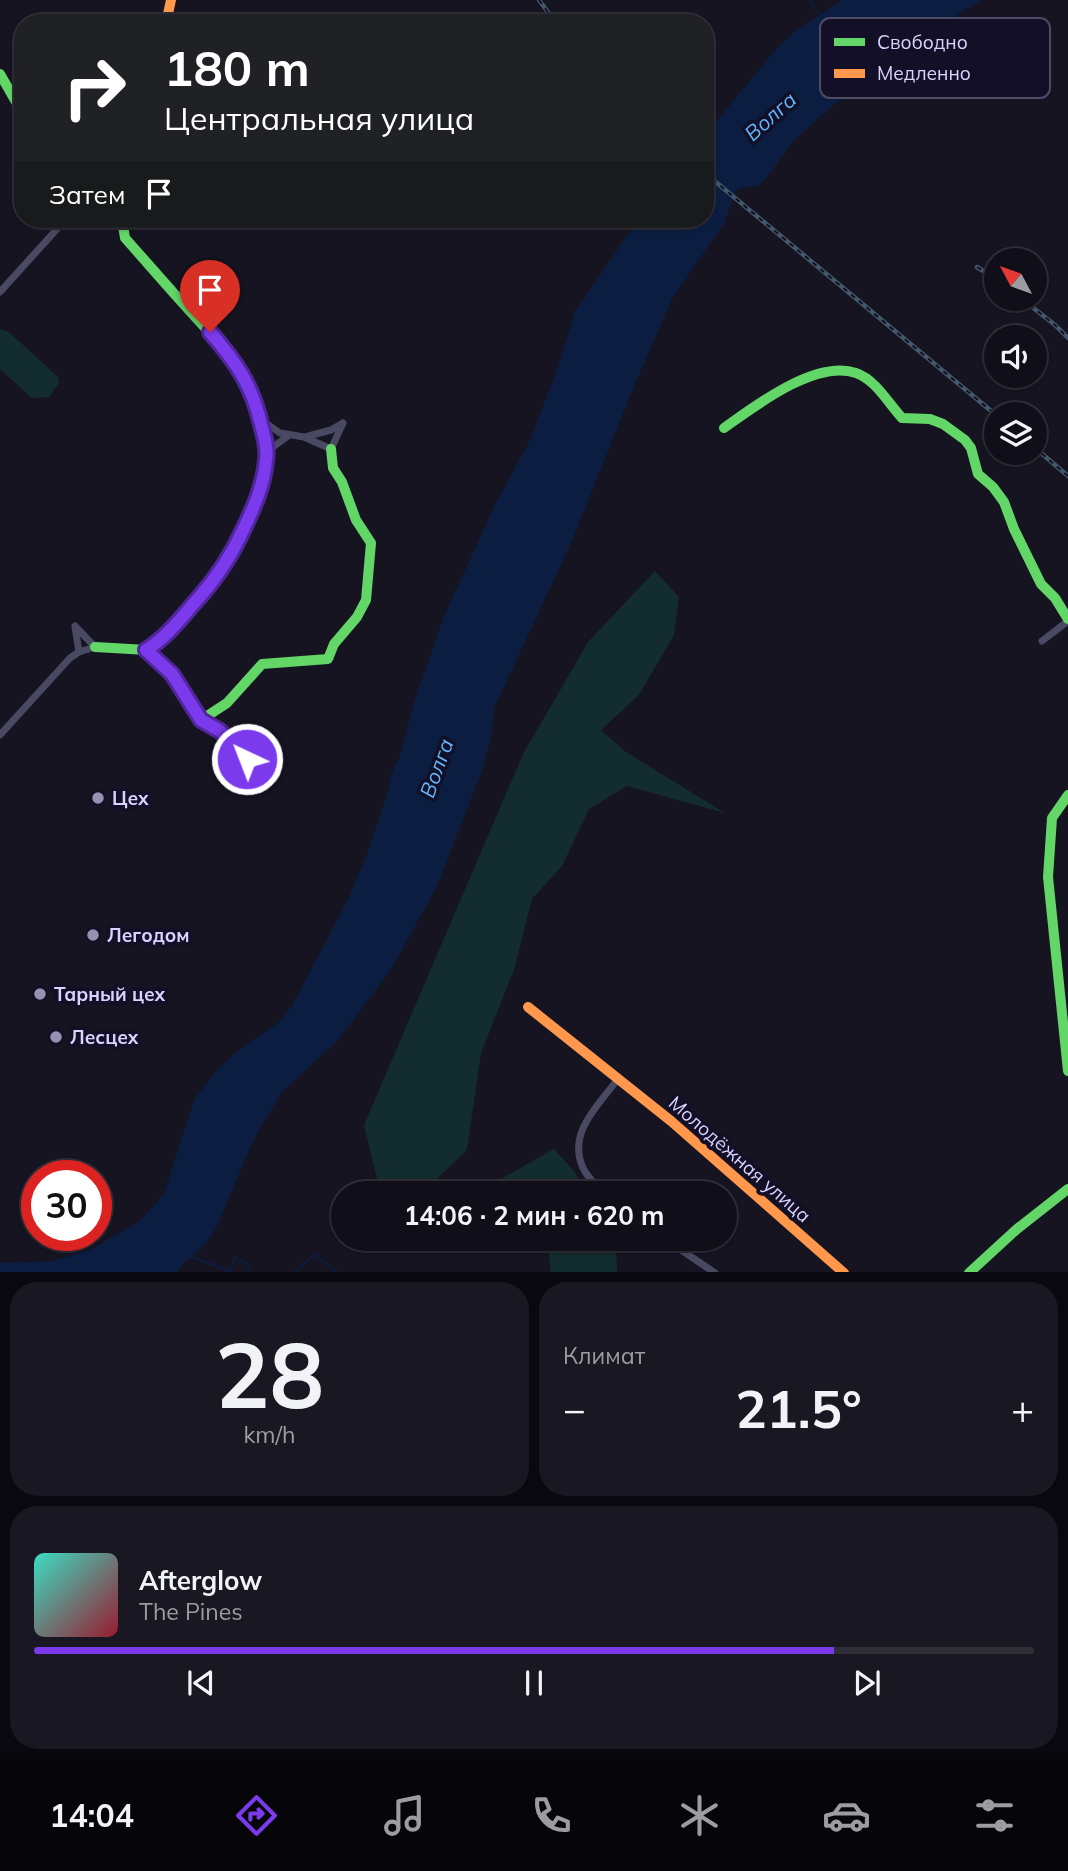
<!DOCTYPE html>
<html lang="ru">
<head>
<meta charset="utf-8">
<style>
	:root { --surface:#100f19; --page:#191822; --text:#f1f3f6; --muted:#9c9ca2; --line:#302f38; --accent:#7c3aed }
	body { margin:0; font-family:Mulish,sans-serif; background:var(--page); color:var(--text); height:100vh; display:flex; flex-direction:column; font-size:26px; white-space:nowrap }
	* { box-sizing:border-box; margin:0 }
	p { font-size:23px; color:var(--muted) }
	.icon { flex:none; width:38px; height:38px; fill:none; stroke:currentColor; stroke-width:2; stroke-linecap:round; stroke-linejoin:round }
	.map { position:relative; height:1272px; overflow:hidden }
	.side { display:flex; flex-direction:column; gap:10px; padding:10px; background:#09080e; flex:1 }
	.side>* { flex:none }
	.top-card { position:absolute; left:14px; top:14px; width:700px; height:214px; border-radius:28px; box-shadow:0 2px 5px #0004,0 0 0 2px var(--line); background:#202124; color:#fff; overflow:hidden }
	.needle { width:46px; rotate:311deg }
	.controls { position:absolute; left:984px; top:248px; display:grid; gap:14px }
	.controls a { display:grid; place-items:center; width:63px; height:63px; border-radius:50%; background:var(--surface); box-shadow:0 2px 5px #0004,0 0 0 2px var(--line); font-size:35px }
	.speed { position:absolute; left:21px; top:1160px; display:flex; gap:14px; font-size:35px; font-weight:700; text-align:center }
	.speed>* { display:grid; place-content:center; width:91px; height:91px; border-radius:50%; background:var(--surface); box-shadow:0 2px 5px #0004,0 0 0 2px var(--line); line-height:1 }
	.speed .limit { border:10px solid #d22; background:#fff; color:#111 }
	.pin { position:absolute; display:grid; place-items:center; width:60px; height:60px; color:#fff; margin:-72px -30px; border-radius:50% 50% 50% 0; rotate:-45deg; box-shadow:0 0 7px #0007 }
	.pin .icon { rotate:45deg }
	.me { position:absolute; width:77px; margin:-38px; rotate:317deg; stroke-linejoin:round; filter:drop-shadow(0 0 5px #0008) }
	.turn { display:flex; align-items:center; gap:24px; height:147px; padding:0 35px; font-size:32px }
	.turn .icon { width:91px; height:91px; stroke-width:2.5 }
	.turn b { display:block; font-size:49px; line-height:60px }
	.then { display:flex; align-items:center; height:66px; padding:0 35px; background:#0003; gap:14px; font-size:26px }
	.big { font-size:52px; font-weight:700; line-height:1.1 }
	.side .tile { flex:1; display:flex; flex-direction:column; justify-content:center; gap:10px; min-width:0; padding:0 24px; border-radius:28px; background:var(--page) }
	.side .dial { align-items:center; gap:0 }
	.dial b { font-size:91px; line-height:1 }
	.song { display:flex; align-items:center; gap:21px }
	.cover { width:84px; height:84px; border-radius:10px; background:linear-gradient(135deg,hsl(170 70% 55%),hsl(350 70% 35%)) }
	.played { height:7px; border-radius:4px; background:linear-gradient(90deg,var(--accent) 80%,var(--line) 80%) }
	.keys { display:flex; justify-content:space-around; direction:ltr }
	.heat { display:flex; justify-content:space-between; align-items:center; font-size:38px; direction:ltr }
	.side .tiles { flex:1; display:grid; gap:10px; grid-template-columns:1fr 1fr }
	.tile:last-child { grid-column:span 2 }
	.trip { position:absolute; left:331px; top:1181px; width:406px; height:70px; border-radius:35px; background:var(--surface); box-shadow:0 2px 5px #0004,0 0 0 2px var(--line); font-weight:700; line-height:70px; text-align:center }
	.menu { display:flex; height:112px; justify-content:space-around; align-items:center; background:#06060a; color:var(--muted) }
	.menu .icon { width:49px; height:49px }
	.menu .selected { color:var(--accent) }
	.menu b { font-size:32px; color:var(--text) }
	.map>svg:first-child { display:block }
	.green { fill:#132c2d }
	.water { fill:#0b1e41 }
	.lines { fill:none; stroke-linecap:round; stroke-linejoin:round }
	.stream { stroke:#0b1e41; stroke-width:2 }
	.street { stroke:#4a4962; stroke-width:7 }
	.fast { stroke:#63d668; stroke-width:10 }
	.slow { stroke:#ff974d; stroke-width:10 }
	.rail-casing { stroke:#43596b; stroke-width:4.5 }
	.rail { stroke:#130f26; stroke-width:2; stroke-dasharray:5; stroke-linecap:butt }
	.route-casing { stroke:#51269a; stroke-width:18 }
	.route { stroke:#7c3aed; stroke-width:12 }
	.poi-dot { fill:#9591b1; stroke:#130f26; stroke-width:2.5 }
	.labels { text-anchor:middle; dominant-baseline:central; stroke-width:7; stroke-linejoin:round; paint-order:stroke }
	.poi-label { font-size:19px; font-weight:bold; fill:#d9d4ff; stroke:#130f26; text-anchor:start }
	.street-label { font-size:19px; fill:#d9d4ff; stroke:#130f26 }
	.water-label { font-size:21px; font-style:italic; fill:#62b6ff; stroke:#130f26 }
	.key { fill:#130f26; stroke:#4e4a67; stroke-width:2 }
	.key-label { font-size:19px; fill:#d9d4ff }
</style>
</head>
<body>
<div class="map">
<svg width="1068" height="1273" viewBox="0 0 1068 1273">
	<rect width="100%" height="100%" fill="#161421"/>
	<path class="green" d="M0,329L9,332L58,377L59,383L49,397L32,398L0,369Z
		M655,571L679,597L674,635L639,695L601,730L626,752L725,813L627,786L589,809L562,866L532,899L514,970L481,1053L467,1150L422,1193H398L378,1183L364,1125L523,754L588,642Z
		M554,1149L574,1171L586,1193H476Z
		M547,1239H610L616,1249L617,1272H551Z"/>
	<path class="water" d="M842,0H981C920,38 851,87 799,136C783,150 775,172 758,186L741,188L736,191L724,223L672,299L632,391L571,543L494,708L491,738L483,768L437,886L392,968L338,1040L283,1091L261,1126L247,1155L217,1226L207,1242L192,1257L184,1262L177,1272H0V1263L54,1261L89,1250L139,1222L164,1194L194,1100L216,1071L234,1054L279,1022L292,1006L348,899L369,849L390,786V777L400,756L414,702L444,616L495,505L530,440L555,375L575,312L638,219H705V135L777,48L794,32Z"/>
	<g class="lines">
		<path class="stream" d="M809,0L820,16
			M192,1257L230,1271L235,1257L249,1266L251,1273
			M293,1273L315,1254L337,1273"/>
		<path class="street" d="M0,292L66,219
			M260,419L280,433L304,437L331,449L343,423
			M305,437L331,430L343,423
			M267,457L273,447L288,436
			M75,627L79,652
			M1042,641L1068,621
			M147,650L172,674L201,720L220,731L240,749L247,759
			M0,735L70,658L79,652L95,647L75,626
			M604,1194C597,1186 587,1177 583,1168C567,1133 598,1106 617,1080
			M665,1239L715,1273"/>
		<path class="fast" d="M0,74L23,114
			M724,428C755,406 816,359 856,373C876,380 888,403 902,418L930,419L943,424L965,440L971,448L978,474L993,487L1004,502L1014,529L1041,584L1055,598L1068,619
			M95,647L147,650C205,604 255,535 266,461C269,445 258,403 251,388C239,363 218,343 199,321C174,294 150,266 125,238L122,219
			M201,720L227,703L262,664L328,659L334,644L357,617L366,600L371,543L356,520L342,482L333,468L331,449
			M1068,795L1052,818L1048,877L1068,1071
			M969,1273L1017,1229L1068,1189"/>
		<path class="slow" d="M166,23L171,0
			M528,1007L671,1121L844,1273"/>
		<g class="rail-casing">
			<path id="rail" d="M539,0L556,23
				M705,173L996,415
				M977,267L996,279
				M1022,299L1055,325L1068,338
				M1034,447L1068,476"/>
		</g>
		<use href="#rail" class="rail"/>
	</g>
	<g class="lines">
		<g class="route-casing">
			<path id="route" d="M210,332C236,362 252,385 261,424C264,435 268,449 266,460C264,484 255,505 245,526C232,555 217,578 196,601C181,618 166,638 146,650L172,674L201,720L220,731L240,749L247,759"/>
		</g>
		<use href="#route" class="route"/>
	</g>
	<g class="poi-dot">
		<circle cx="98" cy="798" r="7"/>
		<circle cx="93" cy="935" r="7"/>
		<circle cx="40" cy="994" r="7"/>
		<circle cx="56" cy="1037" r="7"/>
	</g>
	<g class="labels">
		<g class="poi-label">
			<text x="112" y="798">Цех</text>
			<text x="107" y="935">Легодом</text>
			<text x="54" y="994">Тарный цех</text>
			<text x="70" y="1037">Лесцех</text>
		</g>
		<g class="street-label">
			<text transform="translate(740 1159) rotate(41)">Молодёжная улица</text>
		</g>
		<g class="water-label">
			<text transform="translate(770 116) rotate(-42)">Волга</text>
			<text transform="translate(436 768) rotate(-70)">Волга</text>
		</g>
	</g>
	<rect x="820" y="18" width="230" height="80" rx="10" class="key"/>
	<rect x="834" y="38" width="31" height="8" fill="#63d668"/>
	<rect x="834" y="69" width="31" height="9" fill="#ff974d"/>
	<g class="key-label">
		<text x="877" y="49">Свободно</text>
		<text x="877" y="80">Медленно</text>
	</g>
</svg>
<div class="controls">
<a><svg class="needle" viewBox="-14 -14 28 28"><path d="M0-13l5 13h-10z" fill="#e53935"/><path d="M0 13l5-13h-10z" fill="#9c9ca2"/></svg></a>
<a><svg class="icon" aria-label="sound" viewBox="0 0 24 24"><path d="M4 9h4l5-4v14l-5-4H4zM17 9q2 3 0 6"/></svg></a>
<a><svg class="icon" aria-label="layers" viewBox="0 0 24 24"><path d="M12 4l9 5-9 5-9-5zM3 14l9 5 9-5"/></svg></a>
</div>
<div class="speed"><div class="limit">30</div></div>
<div class="pin" style="left:210px;top:332px;background:#d93025"><svg class="icon" aria-label="arrive" viewBox="0 0 24 24"><path d="M6 21V4h12l-3 4 3 4H6"/></svg></div>
<svg class="me" style="left:247px;top:759px" viewBox="-20 -20 40 40"><circle r="17" fill="#7c3aed" stroke="#fff" stroke-width="3"/><path d="M0-11L8 9 0 5-8 9z" fill="#fff"/></svg>
<div class="trip">14:06 · 2 мин · 620 m</div>
<div class="top-card">
<div class="turn"><svg class="icon" aria-label="right" viewBox="0 0 24 24"><path d="M7 20v-9h11M14 6l5 5-5 5"/></svg><div><b>180 m</b>Центральная улица</div></div>
<div class="then">Затем<svg class="icon" aria-label="arrive" viewBox="0 0 24 24"><path d="M6 21V4h12l-3 4 3 4H6"/></svg></div>
</div>
</div>
<section class="side">
<div class="tiles">
<div class="tile dial"><b>28</b><p>km/h</p></div>
<div class="tile"><p>Климат</p>
<div class="heat"><a>−</a><b class="big">21.5°</b><a>+</a></div>
</div>
<div class="tile">
<div class="song"><i class="cover"></i><div><b>Afterglow</b><p>The Pines</p></div></div>
<div class="played"></div>
<div class="keys"><svg class="icon" aria-label="previous" viewBox="0 0 24 24"><path d="M18 5L8 12l10 7zM5 5v14"/></svg><svg class="icon" aria-label="pause" viewBox="0 0 24 24"><path d="M8 5v14M16 5v14"/></svg><svg class="icon" aria-label="next" viewBox="0 0 24 24"><path d="M6 5l10 7-10 7zM19 5v14"/></svg></div>
</div>
</div>
</section>
<nav class="menu">
<b>14:04</b>
<svg class="icon selected" aria-label="directions" viewBox="0 0 24 24"><path d="M12 3l9 9-9 9-9-9zM9 14v-3h6M13 9l2 2-2 2"/></svg>
<svg class="icon" aria-label="music" viewBox="0 0 24 24"><path d="M9 18V5l10-2v13"/><circle cx="6" cy="18" r="3"/><circle cx="16" cy="16" r="3"/></svg>
<svg class="icon" aria-label="phone" viewBox="0 0 24 24"><path d="M5 4h4l2 5-3 2q2 4 5 5l2-3 5 2v4C11 20 4 13 5 4z"/></svg>
<svg class="icon" aria-label="climate" viewBox="0 0 24 24"><path d="M12 3v18M4 7l16 10M4 17L20 7"/></svg>
<svg class="icon" aria-label="car" viewBox="0 0 24 24"><path d="M5 17H2v-5l4-1 3-4h7l3 4 3 1v5h-3M9 17h6M6 11h13"/><circle cx="7" cy="17" r="2"/><circle cx="17" cy="17" r="2"/></svg>
<svg class="icon" aria-label="filters" viewBox="0 0 24 24"><path d="M4 7h16M4 17h16"/><circle cx="9" cy="7" r="2"/><circle cx="15" cy="17" r="2"/></svg>
</nav>
</body>
</html>
